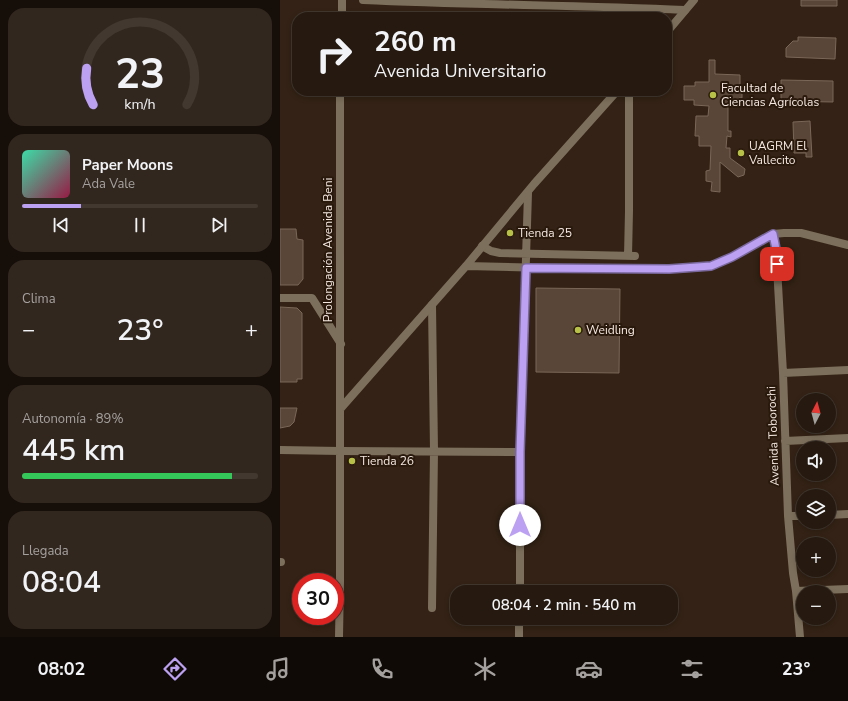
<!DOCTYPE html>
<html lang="es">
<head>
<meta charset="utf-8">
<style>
	:root { --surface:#261a10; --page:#32271e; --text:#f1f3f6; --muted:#a4a19f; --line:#423830; --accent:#bca0f2 }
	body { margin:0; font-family:"Nunito Sans",sans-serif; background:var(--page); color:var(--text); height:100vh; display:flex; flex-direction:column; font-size:15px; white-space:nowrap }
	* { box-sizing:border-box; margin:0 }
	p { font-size:13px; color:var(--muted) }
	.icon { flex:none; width:22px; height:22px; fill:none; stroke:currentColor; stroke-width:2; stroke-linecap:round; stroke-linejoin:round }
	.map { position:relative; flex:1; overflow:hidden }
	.details { display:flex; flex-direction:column; gap:8px; padding:8px; background:#150e09; width:280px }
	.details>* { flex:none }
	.hud { position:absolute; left:12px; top:12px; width:380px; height:84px; border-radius:16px; box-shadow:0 2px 6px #0003,0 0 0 1px var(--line); background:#261a10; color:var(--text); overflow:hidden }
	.needle { width:26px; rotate:6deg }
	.tools { position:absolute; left:516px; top:393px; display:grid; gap:8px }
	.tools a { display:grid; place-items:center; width:40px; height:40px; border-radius:50%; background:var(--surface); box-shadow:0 2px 6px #0003,0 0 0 1px var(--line); font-size:20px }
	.speed { position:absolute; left:12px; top:573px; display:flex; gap:8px; font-size:20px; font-weight:700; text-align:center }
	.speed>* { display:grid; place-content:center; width:52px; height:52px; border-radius:50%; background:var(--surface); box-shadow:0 2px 6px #0003,0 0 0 1px var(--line); line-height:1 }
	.speed .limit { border:6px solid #d22; background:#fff; color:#111 }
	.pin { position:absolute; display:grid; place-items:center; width:34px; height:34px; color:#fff; margin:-17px; border-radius:8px; box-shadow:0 2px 6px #0006 }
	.me { position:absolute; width:44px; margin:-22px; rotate:0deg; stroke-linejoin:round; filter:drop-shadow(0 0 3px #0008) }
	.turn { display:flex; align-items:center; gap:14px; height:84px; padding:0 16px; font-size:18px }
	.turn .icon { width:52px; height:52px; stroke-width:2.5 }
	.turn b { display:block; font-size:28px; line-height:34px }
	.big { font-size:30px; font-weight:600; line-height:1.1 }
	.details .widget { flex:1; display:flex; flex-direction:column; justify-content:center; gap:6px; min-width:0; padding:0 14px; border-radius:16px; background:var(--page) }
	.details .dial { align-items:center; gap:0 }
	.dial svg { height:104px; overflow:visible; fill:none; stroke:var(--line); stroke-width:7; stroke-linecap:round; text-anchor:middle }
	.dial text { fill:var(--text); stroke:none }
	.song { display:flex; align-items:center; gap:12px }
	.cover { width:48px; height:48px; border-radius:6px; background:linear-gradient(135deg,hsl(160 70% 55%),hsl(340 70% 35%)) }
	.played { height:4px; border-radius:2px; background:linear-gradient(90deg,var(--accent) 25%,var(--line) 25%) }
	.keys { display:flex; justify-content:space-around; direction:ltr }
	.heat { display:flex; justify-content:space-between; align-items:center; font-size:22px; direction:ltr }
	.charge { height:6px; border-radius:3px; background:linear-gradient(90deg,#34c759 89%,var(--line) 0) }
	.trip { position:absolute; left:170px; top:585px; width:228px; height:40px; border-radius:16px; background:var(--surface); box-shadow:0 2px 6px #0003,0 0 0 1px var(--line); font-weight:600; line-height:40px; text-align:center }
	.tabs { display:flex; height:64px; justify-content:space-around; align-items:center; background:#0f0a06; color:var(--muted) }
	.tabs .icon { width:28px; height:28px }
	.tabs .on { color:var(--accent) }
	.tabs b { font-size:18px; color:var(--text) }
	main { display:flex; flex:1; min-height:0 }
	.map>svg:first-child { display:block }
	.building { fill:#594638; stroke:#7b6758 }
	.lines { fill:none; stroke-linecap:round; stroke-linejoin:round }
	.minor { stroke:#7c6f5b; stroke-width:8 }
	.tertiary { stroke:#7c6f5b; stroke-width:8 }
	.route-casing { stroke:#7a689d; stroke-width:10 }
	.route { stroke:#bca0f2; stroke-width:7 }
	.poi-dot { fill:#b7c148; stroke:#29190c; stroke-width:1.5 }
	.labels { text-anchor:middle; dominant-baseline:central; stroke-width:4; stroke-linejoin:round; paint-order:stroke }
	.poi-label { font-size:12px; fill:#f5e8e0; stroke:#29190c; text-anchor:start }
	.street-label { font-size:12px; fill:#f5e8e0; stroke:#29190c }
</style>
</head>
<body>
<main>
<section class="details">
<div class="widget dial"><svg viewBox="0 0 100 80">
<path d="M14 69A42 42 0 1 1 86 69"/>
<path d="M14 69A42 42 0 0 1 9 41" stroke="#bca0f2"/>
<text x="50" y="56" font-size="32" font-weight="700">23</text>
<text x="50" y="72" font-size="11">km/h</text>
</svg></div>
<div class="widget">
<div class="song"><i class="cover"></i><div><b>Paper Moons</b><p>Ada Vale</p></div></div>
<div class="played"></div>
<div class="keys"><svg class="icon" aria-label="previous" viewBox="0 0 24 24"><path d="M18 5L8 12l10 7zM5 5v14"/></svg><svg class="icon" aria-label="pause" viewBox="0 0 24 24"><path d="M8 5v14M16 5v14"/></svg><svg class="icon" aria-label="next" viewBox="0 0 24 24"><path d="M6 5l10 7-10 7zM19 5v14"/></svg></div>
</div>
<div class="widget"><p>Clima</p>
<div class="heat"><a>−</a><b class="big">23°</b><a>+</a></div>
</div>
<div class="widget"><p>Autonomía · 89%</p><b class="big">445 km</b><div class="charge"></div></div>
<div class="widget"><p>Llegada</p><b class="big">08:04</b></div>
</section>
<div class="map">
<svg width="568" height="637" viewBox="0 0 568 637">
	<rect width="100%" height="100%" fill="#332215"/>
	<path class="building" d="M521,0H557V6H521Z
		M518,37L556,38L555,59L506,57V48L513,41H518Z
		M429,60H435V74L460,75V92H462V98H459V102H448V131H451V137L447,136L446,148H450V158L465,169L464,175L458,177L440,162V192L431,191L432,182L426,181V171L430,170L431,146H419V136H415L416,116H428L429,106L414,105V100H404V86H415V82H429Z
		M501,80L553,81V102L501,101Z
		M530,121L532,157H526V153H514L513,122Z
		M0,229H16L17,239L23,240V279L18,285H0Z
		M256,288L340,289L339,373L256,372Z
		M0,307L17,308L22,313V379H17V382H0Z
		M0,408H17L14,422L10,426L0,428Z"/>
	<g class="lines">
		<path class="minor" d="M83,0C190,5 298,5 405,10
			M493,234L496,249L503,373L508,516L513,573L516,591L520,637
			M202,246L211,251L220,253L355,256
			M348,256L349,211V91
			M0,298H32L61,344
			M503,373L568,370
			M505,441L568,438
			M60,451L240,452
			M549,515L568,514
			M508,516H523
			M0,562H1
			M516,591L568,589
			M240,592V452L248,193
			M152,608L154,451L152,305
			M239,637V618"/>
		<path class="tertiary" d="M62,17V0
			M387,32L414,0
			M186,266L266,268L389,269L411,268L431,266L452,257L493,234L504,233H521L568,245
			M61,408L186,266L254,184L337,91
			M0,450L60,451
			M59,637L60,582V91"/>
	</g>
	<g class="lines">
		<g class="route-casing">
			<path id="route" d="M240,525V452L246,268L389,269L431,266L452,257L493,234L496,249L497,264"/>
		</g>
		<use href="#route" class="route"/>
	</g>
	<g class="poi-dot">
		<circle cx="433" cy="95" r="4"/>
		<circle cx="461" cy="153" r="4"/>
		<circle cx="230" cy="233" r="4"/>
		<circle cx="298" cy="330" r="4"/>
		<circle cx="72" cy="461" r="4"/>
	</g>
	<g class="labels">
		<g class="poi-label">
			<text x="441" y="88">Facultad de<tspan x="441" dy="14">Ciencias Agrícolas</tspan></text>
			<text x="469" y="146">UAGRM El<tspan x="469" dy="14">Vallecito</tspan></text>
			<text x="238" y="233">Tienda 25</text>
			<text x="306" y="330">Weidling</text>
			<text x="80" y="461">Tienda 26</text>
		</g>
		<g class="street-label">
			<text transform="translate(48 250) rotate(-90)">Prolongación Avenida Beni</text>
			<text transform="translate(493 436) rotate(-92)">Avenida Toborochi</text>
		</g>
	</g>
</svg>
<div class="tools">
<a><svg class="needle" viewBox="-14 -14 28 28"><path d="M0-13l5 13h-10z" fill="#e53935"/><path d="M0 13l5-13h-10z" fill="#a4a19f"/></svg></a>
<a><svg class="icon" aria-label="sound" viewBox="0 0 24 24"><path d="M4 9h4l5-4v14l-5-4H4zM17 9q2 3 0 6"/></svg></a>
<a><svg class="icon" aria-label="layers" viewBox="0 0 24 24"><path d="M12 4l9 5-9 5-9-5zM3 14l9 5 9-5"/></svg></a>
<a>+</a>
<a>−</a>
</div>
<div class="speed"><div class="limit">30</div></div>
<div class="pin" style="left:497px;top:264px;background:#d93025"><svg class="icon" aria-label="arrive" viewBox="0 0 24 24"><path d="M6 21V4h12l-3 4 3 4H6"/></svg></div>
<svg class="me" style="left:240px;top:525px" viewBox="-20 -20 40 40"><circle r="19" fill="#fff"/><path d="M0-13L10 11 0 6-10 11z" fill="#bca0f2"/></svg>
<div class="trip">08:04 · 2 min · 540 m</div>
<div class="hud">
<div class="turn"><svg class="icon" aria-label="right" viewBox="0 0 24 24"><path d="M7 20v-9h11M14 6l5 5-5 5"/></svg><div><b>260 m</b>Avenida Universitario</div></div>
</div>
</div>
</main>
<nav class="tabs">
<b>08:02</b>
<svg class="icon on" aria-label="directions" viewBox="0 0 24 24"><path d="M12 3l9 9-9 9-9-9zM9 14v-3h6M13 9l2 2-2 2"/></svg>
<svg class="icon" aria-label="music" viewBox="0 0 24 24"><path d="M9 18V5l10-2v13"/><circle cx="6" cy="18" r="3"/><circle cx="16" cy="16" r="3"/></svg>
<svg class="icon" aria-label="phone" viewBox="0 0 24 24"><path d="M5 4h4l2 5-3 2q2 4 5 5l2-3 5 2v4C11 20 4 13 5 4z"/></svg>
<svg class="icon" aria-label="climate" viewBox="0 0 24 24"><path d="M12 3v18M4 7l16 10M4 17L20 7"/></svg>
<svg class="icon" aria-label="car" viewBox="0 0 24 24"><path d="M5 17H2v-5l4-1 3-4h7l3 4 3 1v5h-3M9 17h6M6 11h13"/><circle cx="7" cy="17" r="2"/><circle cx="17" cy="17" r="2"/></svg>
<svg class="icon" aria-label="filters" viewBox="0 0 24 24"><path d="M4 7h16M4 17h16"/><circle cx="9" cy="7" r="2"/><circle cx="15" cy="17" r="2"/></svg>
<b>23°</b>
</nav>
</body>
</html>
